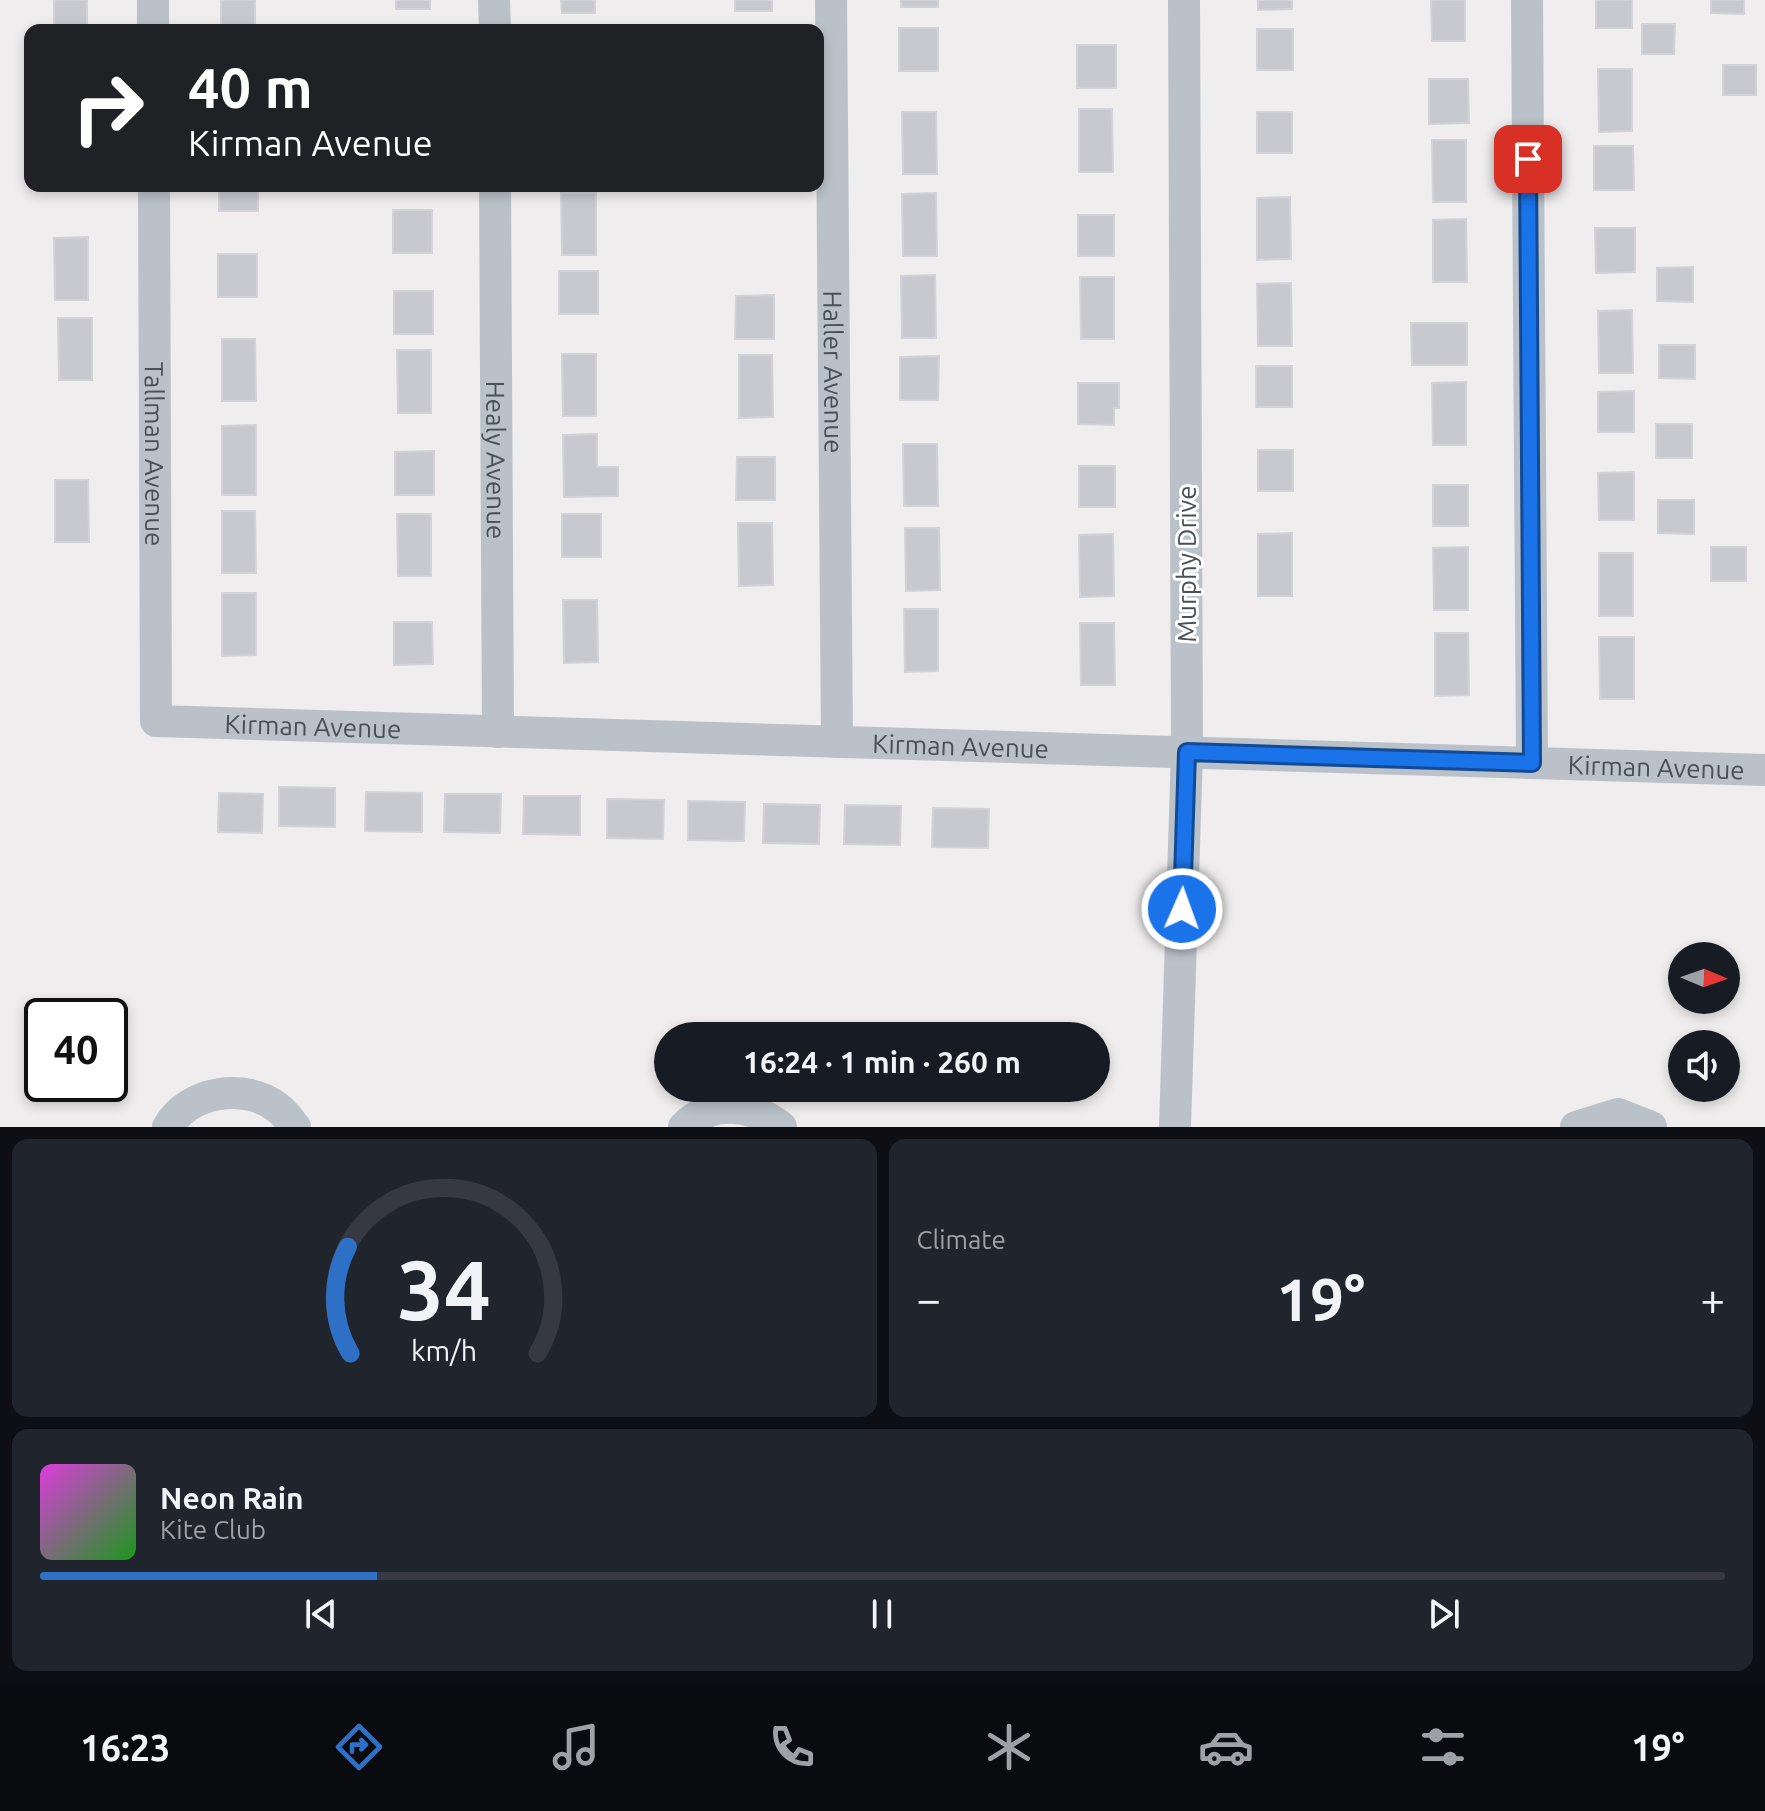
<!DOCTYPE html>
<html lang="en">
<head>
<meta charset="utf-8">
<style>
	:root { --surface:#171b24; --page:#20242c; --text:#f1f3f6; --muted:#9ea1a6; --line:#363941; --accent:#2f70c7 }
	body { margin:0; font-family:Ubuntu,sans-serif; background:var(--page); color:var(--text); height:100vh; display:flex; flex-direction:column; font-size:30px; white-space:nowrap }
	* { box-sizing:border-box; margin:0 }
	p { font-size:26px; color:var(--muted) }
	.icon { flex:none; width:44px; height:44px; fill:none; stroke:currentColor; stroke-width:2; stroke-linecap:round; stroke-linejoin:round }
	.map { position:relative; height:1127px; overflow:hidden }
	.sheet { display:flex; flex-direction:column; gap:12px; padding:12px; background:#0d0f14; flex:1 }
	.sheet>* { flex:none }
	.top-card { position:absolute; left:24px; top:24px; width:800px; height:168px; border-radius:16px; box-shadow:0 4px 12px #0003; background:#202124; color:#fff; overflow:hidden }
	.needle { width:52px; rotate:92deg }
	.controls { position:absolute; left:1668px; top:942px; display:grid; gap:16px }
	.controls a { display:grid; place-items:center; width:72px; height:72px; border-radius:50%; background:var(--surface); box-shadow:0 4px 12px #0003; font-size:40px }
	.speed { position:absolute; left:24px; top:998px; display:flex; gap:16px; font-size:40px; font-weight:700; text-align:center }
	.speed>* { display:grid; place-content:center; width:104px; height:104px; border-radius:50%; background:var(--surface); box-shadow:0 4px 12px #0003; line-height:1 }
	.speed .limit { border:4px solid #111; border-radius:12px; background:#fff; color:#111 }
	.pin { position:absolute; display:grid; place-items:center; width:68px; height:68px; color:#fff; margin:-34px; border-radius:16px; box-shadow:0 4px 12px #0006 }
	.me { position:absolute; width:88px; margin:-44px; rotate:2deg; stroke-linejoin:round; filter:drop-shadow(0 0 6px #0008) }
	.turn { display:flex; align-items:center; gap:28px; height:168px; padding:0 32px; font-size:36px }
	.turn .icon { width:104px; height:104px; stroke-width:2.5 }
	.turn b { display:block; font-size:56px; line-height:68px }
	.big { font-size:60px; font-weight:700; line-height:1.1 }
	.sheet .tile { flex:1; display:flex; flex-direction:column; justify-content:center; gap:12px; min-width:0; padding:0 28px; border-radius:16px; background:var(--page) }
	.sheet .dial { align-items:center; gap:0 }
	.dial svg { height:208px; overflow:visible; fill:none; stroke:var(--line); stroke-width:7; stroke-linecap:round; text-anchor:middle }
	.dial text { fill:var(--text); stroke:none }
	.song { display:flex; align-items:center; gap:24px }
	.cover { width:96px; height:96px; border-radius:12px; background:linear-gradient(135deg,hsl(300 70% 55%),hsl(120 70% 35%)) }
	.played { height:8px; border-radius:4px; background:linear-gradient(90deg,var(--accent) 20%,var(--line) 20%) }
	.keys { display:flex; justify-content:space-around; direction:ltr }
	.heat { display:flex; justify-content:space-between; align-items:center; font-size:44px; direction:ltr }
	.sheet .tiles { flex:1; display:grid; gap:12px; grid-template-columns:1fr 1fr }
	.tile:last-child { grid-column:span 2 }
	.trip { position:absolute; left:654px; top:1022px; width:456px; height:80px; border-radius:40px; background:var(--surface); box-shadow:0 4px 12px #0003; font-weight:700; line-height:80px; text-align:center }
	.tabs { display:flex; height:128px; justify-content:space-around; align-items:center; background:#090b0e; color:var(--muted) }
	.tabs .icon { width:56px; height:56px }
	.tabs .selected { color:var(--accent) }
	.tabs b { font-size:36px; color:var(--text) }
	.map>svg:first-child { display:block }
	.building { fill:#c8c9cf; stroke:#d2d3d8; stroke-width:2 }
	.lines { fill:none; stroke-linecap:round; stroke-linejoin:round }
	.minor { stroke:#bac1c8; stroke-width:32 }
	.route-casing { stroke:#114b97; stroke-width:20 }
	.route { stroke:#1a73e8; stroke-width:14 }
	.labels { text-anchor:middle; dominant-baseline:central; stroke-width:6; stroke-linejoin:round; paint-order:stroke }
	.street-label { font-size:26px; fill:#485058; stroke:#fff }
</style>
</head>
<body>
<div class="map">
<svg width="1765" height="1127" viewBox="0 0 1765 1127">
	<rect width="100%" height="100%" fill="#efeded"/>
	<path class="building" d="M54,0H87V30H54Z
		M221,0H255V30H221Z
		M396,0H430V9H396Z
		M561,0H595V13H562Z
		M735,0H772V11H735Z
		M901,0H938V7H901Z
		M1258,0H1292V9L1258,10Z
		M1431,0H1465V41H1432Z
		M1596,0H1632V28H1596Z
		M1711,0H1744V14L1711,13Z
		M1642,24H1675L1674,54H1642Z
		M899,28H938V71H899Z
		M1257,29H1293V70H1257Z
		M1077,45H1116V88H1077Z
		M1723,65H1756V95H1723Z
		M1598,69H1632V131L1599,132Z
		M1429,79H1468L1469,123L1429,124Z
		M1079,109H1112L1113,172H1079Z
		M902,112H936L937,174H903Z
		M1257,112H1292V153H1257Z
		M1432,140H1466V202H1433Z
		M1594,146H1633L1634,190H1594Z
		M219,186H258V211H219Z
		M561,193H596V255H562Z
		M936,193L937,256H903L902,194Z
		M1290,197L1291,259L1257,260V198Z
		M393,210H432V253H393Z
		M1078,215H1114V256H1078Z
		M1466,219L1467,282H1433V220Z
		M1595,228H1635V272L1596,273Z
		M88,237V300H55L54,238Z
		M218,254H257V297H218Z
		M1693,267V302L1657,301V268Z
		M559,271H598V314H559Z
		M935,275L936,338H902L901,276Z
		M1080,277H1114V339H1081Z
		M1291,283L1292,346H1258L1257,284Z
		M394,291H433V334H394Z
		M774,295V339H735L736,296Z
		M1632,310L1633,373H1599L1598,311Z
		M58,318H92V380H59Z
		M1411,323H1467V365H1412Z
		M222,339H255L256,401H222Z
		M1659,345H1695V379L1659,378Z
		M397,350H431V413H398Z
		M562,354H596V416H563Z
		M739,355H772L773,417L739,418Z
		M939,356L938,400H900V357Z
		M1256,366H1292V407H1256Z
		M1466,382V445H1433L1432,383Z
		M1078,383H1119V408H1114V425L1078,424Z
		M1634,391V432H1598V392Z
		M1656,424H1692V458H1656Z
		M256,425V495H222V426Z
		M597,434V467H618V496L564,497L563,435Z
		M903,444H937L938,506H904Z
		M1258,450H1293V491H1258Z
		M434,451V495H395V452Z
		M737,457H775V500H736Z
		M1079,466H1115V507H1079Z
		M1634,472V520H1599L1598,473Z
		M55,480H88L89,542H55Z
		M1433,485H1468V526H1433Z
		M1658,500H1694V534L1658,533Z
		M222,511H255L256,573H222Z
		M397,514H431V576H398Z
		M562,514H601V557H562Z
		M738,523H772L773,585L739,586Z
		M905,528H939L940,590L906,591Z
		M1292,533V596H1258V534Z
		M1113,534L1114,596L1080,597L1079,535Z
		M1468,547V610H1434L1433,548Z
		M1711,547H1746V581H1711Z
		M1599,553H1633V616H1599Z
		M222,593H256V655L222,656Z
		M563,600H597L598,662L564,663Z
		M904,609H938V671L905,672Z
		M394,622H432L433,664L394,665Z
		M1080,623H1114L1115,685H1081Z
		M1435,633H1468L1469,695L1435,696Z
		M1599,637H1634V699H1600Z
		M279,787L335,788V827L279,826Z
		M366,792L422,793V832L365,831Z
		M219,793L263,794L262,833L218,832Z
		M445,794H501L500,833L444,832Z
		M524,796H580V835L523,834Z
		M607,799L664,800L663,839L607,838Z
		M688,801L745,802L744,841L688,840Z
		M764,804L820,805L819,844L763,843Z
		M845,805L901,806L900,845L844,844Z
		M933,808L989,809L988,848L932,847Z"/>
	<g class="lines">
		<g class="minor">
			<path d="M153,0V30"/>
			<path d="M494,0L495,30"/>
			<path id="s1" d="M831,0L837,742"/>
			<path d="M1527,0L1532,763"/>
			<path id="s2" d="M154,186L156,721L1765,770"/>
			<path id="s3" d="M495,186L498,732"/>
			<path d="M168,1127C188,1091 246,1082 278,1108C285,1113 290,1121 295,1127"/>
			<path d="M684,1127C712,1099 752,1104 781,1127"/>
			<path d="M1175,1127L1187,752L1184,0"/>
			<path d="M1576,1127L1618,1114L1651,1127"/>
		</g>
	</g>
	<g class="lines">
		<g class="route-casing">
			<path id="route" d="M1182,909L1187,752L1532,763L1528,159"/>
		</g>
		<use href="#route" class="route"/>
	</g>
	<g class="labels">
		<g class="street-label">
			<text stroke="none"><textPath href="#s1" startOffset="372">Haller Avenue</textPath></text>
			<text stroke="none"><textPath href="#s2" startOffset="268">Tallman Avenue</textPath></text>
			<text stroke="none"><textPath href="#s3" startOffset="274">Healy Avenue</textPath></text>
			<text transform="translate(1186 564) rotate(-90)">Murphy Drive</text>
			<text stroke="none"><textPath href="#s2" startOffset="692">Kirman Avenue</textPath></text>
			<text stroke="none"><textPath href="#s2" startOffset="1340">Kirman Avenue</textPath></text>
			<text stroke="none"><textPath href="#s2" startOffset="2036">Kirman Avenue</textPath></text>
		</g>
	</g>
</svg>
<div class="controls">
<a><svg class="needle" viewBox="-14 -14 28 28"><path d="M0-13l5 13h-10z" fill="#e53935"/><path d="M0 13l5-13h-10z" fill="#9ea1a6"/></svg></a>
<a><svg class="icon" aria-label="sound" viewBox="0 0 24 24"><path d="M4 9h4l5-4v14l-5-4H4zM17 9q2 3 0 6"/></svg></a>
</div>
<div class="speed"><div class="limit">40</div></div>
<div class="pin" style="left:1528px;top:159px;background:#d93025"><svg class="icon" aria-label="arrive" viewBox="0 0 24 24"><path d="M6 21V4h12l-3 4 3 4H6"/></svg></div>
<svg class="me" style="left:1182px;top:909px" viewBox="-20 -20 40 40"><circle r="17" fill="#1a73e8" stroke="#fff" stroke-width="3"/><path d="M0-11L8 9 0 5-8 9z" fill="#fff"/></svg>
<div class="trip">16:24 · 1 min · 260 m</div>
<div class="top-card">
<div class="turn"><svg class="icon" aria-label="right" viewBox="0 0 24 24"><path d="M7 20v-9h11M14 6l5 5-5 5"/></svg><div><b>40 m</b>Kirman Avenue</div></div>
</div>
</div>
<section class="sheet">
<div class="tiles">
<div class="tile dial"><svg viewBox="0 0 100 80">
<path d="M14 69A42 42 0 1 1 86 69"/>
<path d="M14 69A42 42 0 0 1 13 28" stroke="#2f70c7"/>
<text x="50" y="56" font-size="32" font-weight="700">34</text>
<text x="50" y="72" font-size="11">km/h</text>
</svg></div>
<div class="tile"><p>Climate</p>
<div class="heat"><a>−</a><b class="big">19°</b><a>+</a></div>
</div>
<div class="tile">
<div class="song"><i class="cover"></i><div><b>Neon Rain</b><p>Kite Club</p></div></div>
<div class="played"></div>
<div class="keys"><svg class="icon" aria-label="previous" viewBox="0 0 24 24"><path d="M18 5L8 12l10 7zM5 5v14"/></svg><svg class="icon" aria-label="pause" viewBox="0 0 24 24"><path d="M8 5v14M16 5v14"/></svg><svg class="icon" aria-label="next" viewBox="0 0 24 24"><path d="M6 5l10 7-10 7zM19 5v14"/></svg></div>
</div>
</div>
</section>
<nav class="tabs">
<b>16:23</b>
<svg class="icon selected" aria-label="directions" viewBox="0 0 24 24"><path d="M12 3l9 9-9 9-9-9zM9 14v-3h6M13 9l2 2-2 2"/></svg>
<svg class="icon" aria-label="music" viewBox="0 0 24 24"><path d="M9 18V5l10-2v13"/><circle cx="6" cy="18" r="3"/><circle cx="16" cy="16" r="3"/></svg>
<svg class="icon" aria-label="phone" viewBox="0 0 24 24"><path d="M5 4h4l2 5-3 2q2 4 5 5l2-3 5 2v4C11 20 4 13 5 4z"/></svg>
<svg class="icon" aria-label="climate" viewBox="0 0 24 24"><path d="M12 3v18M4 7l16 10M4 17L20 7"/></svg>
<svg class="icon" aria-label="car" viewBox="0 0 24 24"><path d="M5 17H2v-5l4-1 3-4h7l3 4 3 1v5h-3M9 17h6M6 11h13"/><circle cx="7" cy="17" r="2"/><circle cx="17" cy="17" r="2"/></svg>
<svg class="icon" aria-label="filters" viewBox="0 0 24 24"><path d="M4 7h16M4 17h16"/><circle cx="9" cy="7" r="2"/><circle cx="15" cy="17" r="2"/></svg>
<b>19°</b>
</nav>
</body>
</html>
